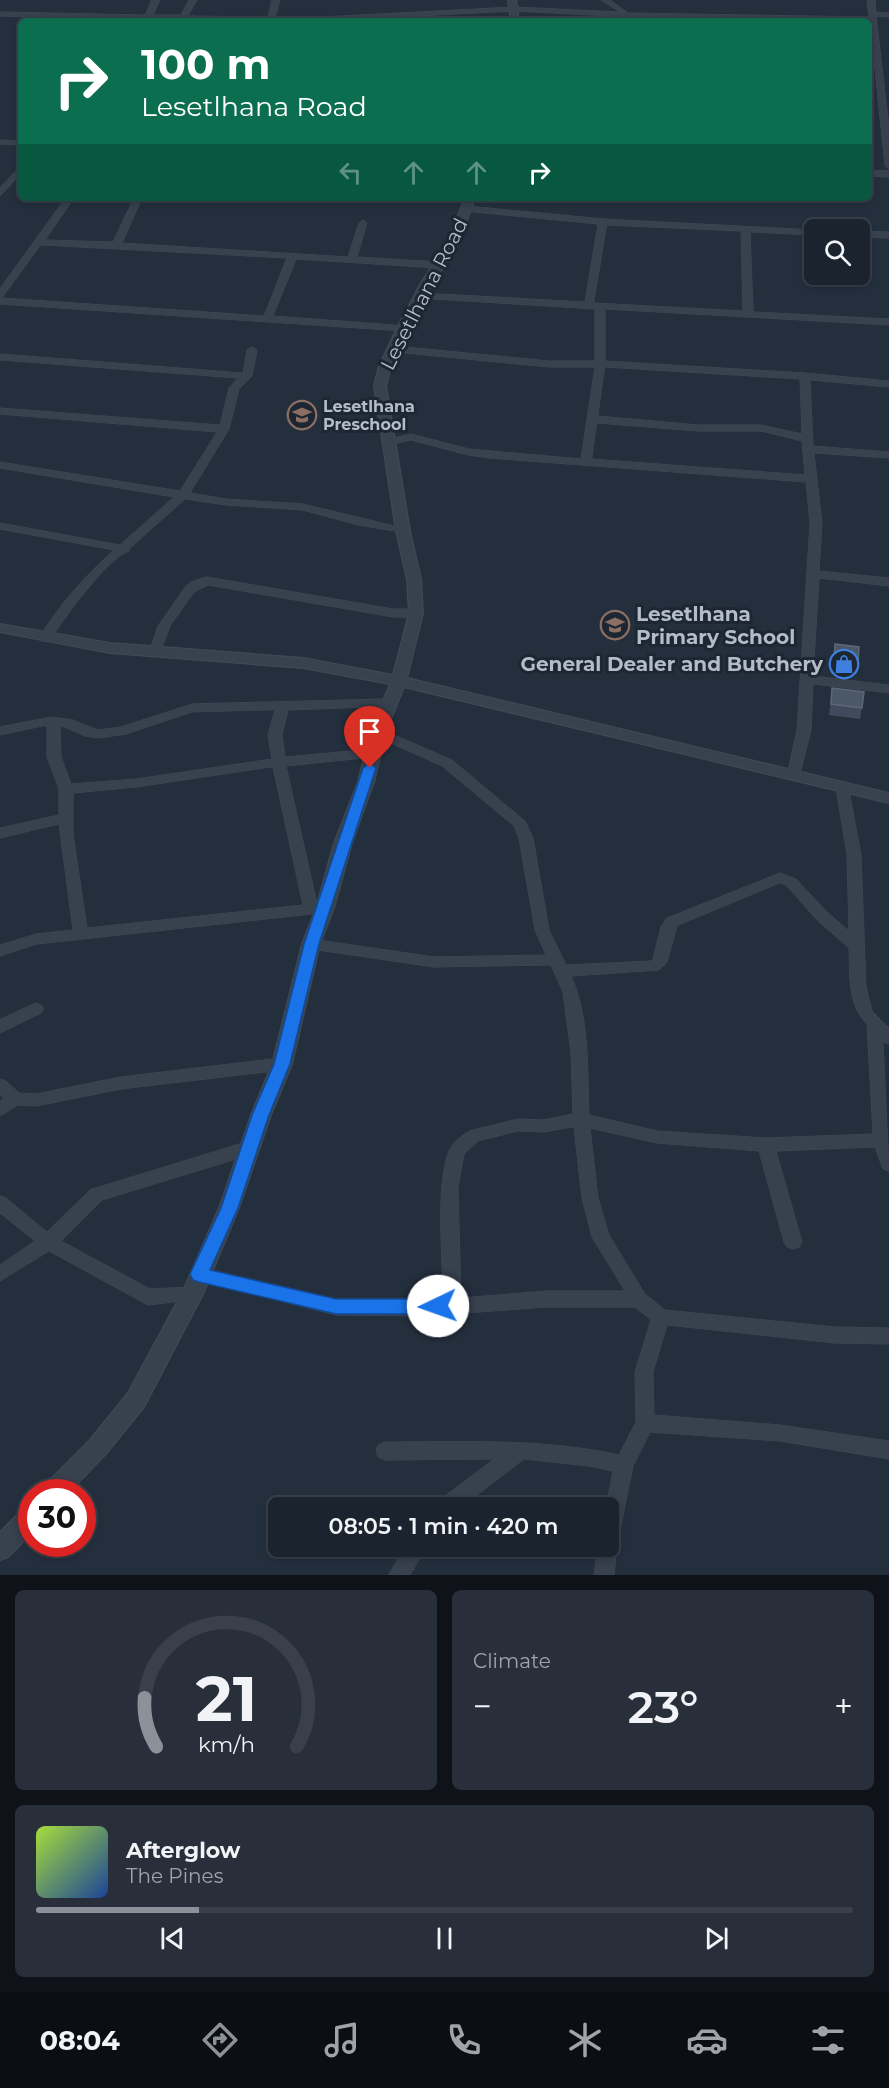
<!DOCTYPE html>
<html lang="en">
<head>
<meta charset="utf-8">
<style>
	:root { --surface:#1b232e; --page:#282f3a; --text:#f1f3f6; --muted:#a0a4aa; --line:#39404a; --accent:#8c9099 }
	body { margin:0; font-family:Montserrat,sans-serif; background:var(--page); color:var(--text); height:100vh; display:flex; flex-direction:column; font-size:22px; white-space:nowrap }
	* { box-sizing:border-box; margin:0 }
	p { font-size:20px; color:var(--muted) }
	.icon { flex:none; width:33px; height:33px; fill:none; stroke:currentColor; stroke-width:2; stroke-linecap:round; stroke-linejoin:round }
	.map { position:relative; height:1575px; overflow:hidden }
	.side { display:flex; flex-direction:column; gap:15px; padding:15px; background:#0f1319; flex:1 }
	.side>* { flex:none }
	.banner { position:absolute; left:18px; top:18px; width:854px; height:183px; border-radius:9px; box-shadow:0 3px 9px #0003,0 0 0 2px var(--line); background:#0b6e4f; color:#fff; overflow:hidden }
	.controls { position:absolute; left:804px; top:219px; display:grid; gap:12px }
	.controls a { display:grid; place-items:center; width:66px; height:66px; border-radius:9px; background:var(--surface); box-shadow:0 3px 9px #0003,0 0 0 2px var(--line); font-size:30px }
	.speed { position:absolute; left:18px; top:1479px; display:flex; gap:12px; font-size:30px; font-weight:700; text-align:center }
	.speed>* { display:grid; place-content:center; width:78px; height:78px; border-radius:50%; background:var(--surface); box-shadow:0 3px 9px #0003,0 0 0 2px var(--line); line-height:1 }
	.speed .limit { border:9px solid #d22; background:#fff; color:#111 }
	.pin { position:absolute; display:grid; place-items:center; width:51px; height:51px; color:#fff; margin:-62px -26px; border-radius:50% 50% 50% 0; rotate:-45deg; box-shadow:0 0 6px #0007 }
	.pin .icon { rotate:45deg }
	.me { position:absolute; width:66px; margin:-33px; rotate:267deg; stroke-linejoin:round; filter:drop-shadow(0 0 4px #0008) }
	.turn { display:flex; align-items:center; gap:21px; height:126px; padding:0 24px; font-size:27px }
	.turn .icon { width:78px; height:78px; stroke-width:2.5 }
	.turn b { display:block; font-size:42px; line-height:51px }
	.lanes { display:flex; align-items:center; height:57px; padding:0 24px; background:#0003; justify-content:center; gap:30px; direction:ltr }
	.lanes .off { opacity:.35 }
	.big { font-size:45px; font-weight:600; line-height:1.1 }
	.side .tile { flex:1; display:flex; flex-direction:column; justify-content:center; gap:9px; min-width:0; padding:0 21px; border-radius:9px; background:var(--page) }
	.side .dial { align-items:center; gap:0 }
	.dial svg { height:156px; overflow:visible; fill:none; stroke:var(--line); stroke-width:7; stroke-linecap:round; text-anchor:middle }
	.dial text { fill:var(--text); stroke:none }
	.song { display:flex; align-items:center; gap:18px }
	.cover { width:72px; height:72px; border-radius:9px; background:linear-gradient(135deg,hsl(80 70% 55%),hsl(220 70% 35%)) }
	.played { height:6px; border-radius:3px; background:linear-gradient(90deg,var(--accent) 20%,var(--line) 20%) }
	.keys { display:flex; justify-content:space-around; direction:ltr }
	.heat { display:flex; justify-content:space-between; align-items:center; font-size:33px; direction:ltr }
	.side .tiles { flex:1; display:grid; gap:15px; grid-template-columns:1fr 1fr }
	.tile:last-child { grid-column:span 2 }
	.trip { position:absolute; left:268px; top:1497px; width:351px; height:60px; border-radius:9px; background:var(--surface); box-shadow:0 3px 9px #0003,0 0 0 2px var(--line); font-weight:600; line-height:60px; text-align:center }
	.tabs { display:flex; height:96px; justify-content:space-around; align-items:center; background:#0b0e12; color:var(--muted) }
	.tabs .icon { width:42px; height:42px }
	.tabs .active { color:var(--accent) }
	.tabs b { font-size:27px; color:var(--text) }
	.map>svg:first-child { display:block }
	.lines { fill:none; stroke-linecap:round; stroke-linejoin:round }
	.minor-casing { stroke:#414a57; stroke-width:1 }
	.tertiary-casing { stroke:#414a57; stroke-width:2 }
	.minor { fill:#38414e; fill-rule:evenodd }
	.tertiary { fill:#38414e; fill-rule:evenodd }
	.wall { fill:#3f4b5c }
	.building { fill:#4b5868; stroke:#5c6777; stroke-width:1.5 }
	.route { fill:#1a73e8; stroke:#114b97; stroke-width:1.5 }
	.labels { text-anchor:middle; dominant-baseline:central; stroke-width:6; stroke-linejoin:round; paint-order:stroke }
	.far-poi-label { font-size:16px; font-weight:bold; fill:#b4bcc9; stroke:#1d2633; text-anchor:start }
	.street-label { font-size:20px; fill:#b4bcc9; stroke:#1d2633 }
	.poi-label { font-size:20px; font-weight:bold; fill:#b4bcc9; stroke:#1d2633; text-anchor:start }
</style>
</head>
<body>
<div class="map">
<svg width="889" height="1575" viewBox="0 0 889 1575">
	<rect width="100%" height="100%" fill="#242f3e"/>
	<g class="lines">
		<g class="minor-casing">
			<path id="minor" d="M152,0H160L153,15H181L189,0H197L188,16L268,17L272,0H280L275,17L302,18L514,7L620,12L601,0H610L628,13L869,17L867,0H875L876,12L889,13V17L876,16L889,128V169L885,166L870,21L629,17L514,11L325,21H177L0,16V12L145,15Z
				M0,140L21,141V145L0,144Z
				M21,166V174L0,196V188Z
				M868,170L889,171V177L868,176Z
				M66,198H74L45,240L113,242L134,198H142L122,243L348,257L359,223L363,220L367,223L357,257L439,262L444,265L439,268L296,259L273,316L406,326V330L403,331L0,304V289ZM41,245L287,258L264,316L2,298Z
				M467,206L603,219L815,230L814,235L750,232L753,312L889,319V325L605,309V361L805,373L889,381V387L810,380L813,446L889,452V458L814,453L822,523L819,571L889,578V586L819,578L813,676L889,685V693L813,684L811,730L799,778L794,779L787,775L797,730L810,523L806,482L489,458L468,455L411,440L389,445L384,442L385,440L411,434L469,449L581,459L595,367H549L395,352L390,349L395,346L549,361H595V309L418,298L416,296L421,293L585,302L598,224L464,211L463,209ZM607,225L741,231L743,311L594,303ZM605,367L800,379L802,434L761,425H698L598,416ZM597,423L698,431H761L802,441L805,475L592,459Z
				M860,231L889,232V238L860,237Z
				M252,347L257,350L252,376L239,389L229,429L190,493L226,499L303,504L407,529V533L358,525L303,510L226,505L185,499L130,548L129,551C106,559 64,619 49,641H41L39,638C59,605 85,576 114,550L0,529V523L120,545L174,497L0,468V462L180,491L217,432L0,414V408L220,425L229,388L238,378L0,360V354L243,373L247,350Z
				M207,577L393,609H416L422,613L416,617H393L208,585L194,592L170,626L159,655H151L149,652L158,626L186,586L191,582Z
				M389,699L394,700L395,703L394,706L288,710L282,735L285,757L373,749L380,753L373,757L286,766L317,904H330L332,908L330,912L37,944L0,956V945L36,934L73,930L59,824L0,838V828L59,815V789L47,757V725L0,735V727L51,717L73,720L98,730L121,727L192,704ZM275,710L268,735L272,759L136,779L71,784L61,757L60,725L85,736L98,738L126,734L192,712ZM273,767L303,905L87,928L73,834V793L136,787Z
				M378,728L452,760L525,821L533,838L549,930L566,965L651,961L653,959L661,927L667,918L780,873L796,879L827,912L849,931L847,855L836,788L838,785H848L861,855L866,987L872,1011L889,1028V1044L883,1042L889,1171L883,1169L875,1147L776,1151L802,1242L799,1247L793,1249L787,1247L784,1242L759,1151L657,1143L590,1128L598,1198L609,1235L645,1294L665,1310L835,1327L889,1328V1344L835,1343L667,1325L653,1372L654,1415L780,1425L889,1441V1459L780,1441L650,1432L633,1466L617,1545L614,1575H594L598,1546H609V1508H606L613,1471L589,1466L524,1459L460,1508H435L437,1502L494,1459L385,1460L378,1457L376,1451L378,1445L385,1442C464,1442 542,1438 619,1455L636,1422L635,1372L651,1320L635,1307H547L424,1316L336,1315L193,1279L190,1274L193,1269L199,1267L336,1299H443C443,1260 435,1185 449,1151C453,1142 465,1132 473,1130L518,1119L543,1120L573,1114L571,1053L563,992L551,965L434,967L311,949L306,948L304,944L306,940L311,939L434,957L546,955L535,930L519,838L514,826L442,766L373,735L371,732ZM780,883L786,885L817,920L849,948C850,974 847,1004 867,1024L873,1134L766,1138L657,1131L589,1115C587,1070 590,1017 571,976L659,970L667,962L677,926ZM574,1127L582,1198L592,1237L625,1291H547L461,1298L458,1187L464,1154L478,1141L518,1131L543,1132Z
				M36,1003L41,1005L44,1009L41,1013L0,1033V1020Z
				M282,1058L288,1060L290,1064L288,1068L282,1070L121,1089L36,1106L18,1105L0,1116V1101L4,1098L0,1095V1079L6,1081L19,1093L36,1094L121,1077Z
				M250,1141L256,1143L258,1148L256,1153L102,1200L61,1241L150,1289L192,1287L198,1289L201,1294L198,1299L148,1305L49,1251L0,1281V1265L35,1241L0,1213V1196L6,1198L47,1232L90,1190Z
				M406,1546H427L410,1575H389Z"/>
		</g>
		<g class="tertiary-casing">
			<path id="tertiary" d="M508,0H516L519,21H511Z
				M465,198H475L459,243L433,283L409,328L391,366L386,386L410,531L421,579L423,613L407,678L889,793V803L404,687L386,732L374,782L352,843L334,908L320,944L292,1064L271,1115L239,1208L203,1294L144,1407L105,1455L69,1492H43L46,1484L89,1441L128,1393L183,1291L219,1208L251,1115L272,1064L302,944L316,908L334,843L358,782L370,732L390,684L303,668L110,653L0,632V624L110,643L303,658L393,675L409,613L407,579L396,531L374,386L379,366L397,328L421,283L447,243Z
				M32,1505V1533L8,1557L0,1560V1532L24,1508Z"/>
		</g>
		<use href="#minor" class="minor"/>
		<use href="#tertiary" class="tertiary"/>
	</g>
	<path class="wall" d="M835,644L858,662L856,673L832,670Z
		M832,688L862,708L860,719L829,715Z"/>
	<path class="building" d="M835,644L859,647L858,662L834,659Z
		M832,688L864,692L862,708L831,704Z"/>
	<path class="route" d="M370,763L376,768L319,944L290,1064L269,1115L238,1208L210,1270L336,1299H438L445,1301L447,1306L445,1312L438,1314H336L199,1282L193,1280L190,1274L221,1208L252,1115L274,1064L304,944L363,768Z"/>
	<defs>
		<g id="school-ring" transform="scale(1.5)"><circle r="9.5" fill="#1d2633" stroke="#8d6e63" stroke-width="1.5"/><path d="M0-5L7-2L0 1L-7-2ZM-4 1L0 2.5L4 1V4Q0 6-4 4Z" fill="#8d6e63"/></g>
		<g id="shop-ring" transform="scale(1.5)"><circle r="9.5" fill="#1d2633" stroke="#3f7fe0" stroke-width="1.5"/><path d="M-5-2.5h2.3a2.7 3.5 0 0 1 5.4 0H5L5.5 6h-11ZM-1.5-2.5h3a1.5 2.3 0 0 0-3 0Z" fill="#3f7fe0"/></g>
	</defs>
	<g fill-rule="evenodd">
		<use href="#school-ring" x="302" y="415"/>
		<use href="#school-ring" x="615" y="625"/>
		<use href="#shop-ring" x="844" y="664"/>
	</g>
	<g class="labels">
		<g class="far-poi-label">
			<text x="323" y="406">Lesetlhana<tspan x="323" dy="18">Preschool</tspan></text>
		</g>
		<g class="street-label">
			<text transform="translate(424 294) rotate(-63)">Lesetlhana Road</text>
		</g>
		<g class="poi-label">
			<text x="636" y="614">Lesetlhana<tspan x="636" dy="23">Primary School</tspan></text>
			<text x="823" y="664" text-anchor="end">General Dealer and Butchery</text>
		</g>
	</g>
</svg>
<div class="controls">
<a><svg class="icon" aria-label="search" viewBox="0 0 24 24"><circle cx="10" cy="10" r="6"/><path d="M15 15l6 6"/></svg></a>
</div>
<div class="speed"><div class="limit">30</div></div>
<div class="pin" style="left:370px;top:768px;background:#d93025"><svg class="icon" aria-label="arrive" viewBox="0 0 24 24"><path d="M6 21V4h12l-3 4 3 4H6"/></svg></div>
<svg class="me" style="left:438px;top:1306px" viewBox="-20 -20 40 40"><circle r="19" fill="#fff"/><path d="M0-13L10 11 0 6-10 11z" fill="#1a73e8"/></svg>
<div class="trip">08:05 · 1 min · 420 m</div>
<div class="banner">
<div class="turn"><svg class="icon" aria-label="right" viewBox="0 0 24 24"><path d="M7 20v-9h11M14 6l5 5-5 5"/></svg><div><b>100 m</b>Lesetlhana Road</div></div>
<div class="lanes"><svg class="icon off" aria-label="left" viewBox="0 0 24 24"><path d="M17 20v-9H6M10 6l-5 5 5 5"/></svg><svg class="icon off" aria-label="ahead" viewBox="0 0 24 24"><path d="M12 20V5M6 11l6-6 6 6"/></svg><svg class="icon off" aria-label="ahead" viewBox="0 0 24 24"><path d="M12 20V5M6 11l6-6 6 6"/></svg><svg class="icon" aria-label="right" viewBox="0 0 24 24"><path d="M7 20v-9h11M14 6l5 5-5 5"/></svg></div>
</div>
</div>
<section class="side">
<div class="tiles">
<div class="tile dial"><svg viewBox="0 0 100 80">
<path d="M14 69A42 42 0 1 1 86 69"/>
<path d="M14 69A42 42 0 0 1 8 44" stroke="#8c9099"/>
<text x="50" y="56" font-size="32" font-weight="700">21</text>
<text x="50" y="72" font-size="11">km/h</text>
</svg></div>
<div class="tile"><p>Climate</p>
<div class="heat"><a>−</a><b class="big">23°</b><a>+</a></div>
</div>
<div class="tile">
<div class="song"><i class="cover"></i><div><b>Afterglow</b><p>The Pines</p></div></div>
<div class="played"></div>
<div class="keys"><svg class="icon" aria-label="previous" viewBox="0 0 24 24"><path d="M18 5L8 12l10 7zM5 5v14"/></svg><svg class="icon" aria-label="pause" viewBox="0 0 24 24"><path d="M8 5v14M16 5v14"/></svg><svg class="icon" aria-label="next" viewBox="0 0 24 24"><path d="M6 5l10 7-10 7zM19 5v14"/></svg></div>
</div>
</div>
</section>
<nav class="tabs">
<b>08:04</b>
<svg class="icon active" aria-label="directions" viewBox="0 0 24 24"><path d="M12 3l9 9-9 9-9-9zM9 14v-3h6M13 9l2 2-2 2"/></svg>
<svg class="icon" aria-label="music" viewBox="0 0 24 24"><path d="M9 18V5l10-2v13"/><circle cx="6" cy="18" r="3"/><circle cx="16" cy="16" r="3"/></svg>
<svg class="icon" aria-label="phone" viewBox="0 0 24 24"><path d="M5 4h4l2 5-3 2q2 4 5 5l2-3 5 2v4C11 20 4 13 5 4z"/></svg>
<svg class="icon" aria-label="climate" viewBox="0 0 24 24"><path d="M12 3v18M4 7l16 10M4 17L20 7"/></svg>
<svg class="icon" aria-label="car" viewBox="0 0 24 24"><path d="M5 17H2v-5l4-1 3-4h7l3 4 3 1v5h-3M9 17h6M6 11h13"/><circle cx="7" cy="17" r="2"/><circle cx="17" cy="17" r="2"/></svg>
<svg class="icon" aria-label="filters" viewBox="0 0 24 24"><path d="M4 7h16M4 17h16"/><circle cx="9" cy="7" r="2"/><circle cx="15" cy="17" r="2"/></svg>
</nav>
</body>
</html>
